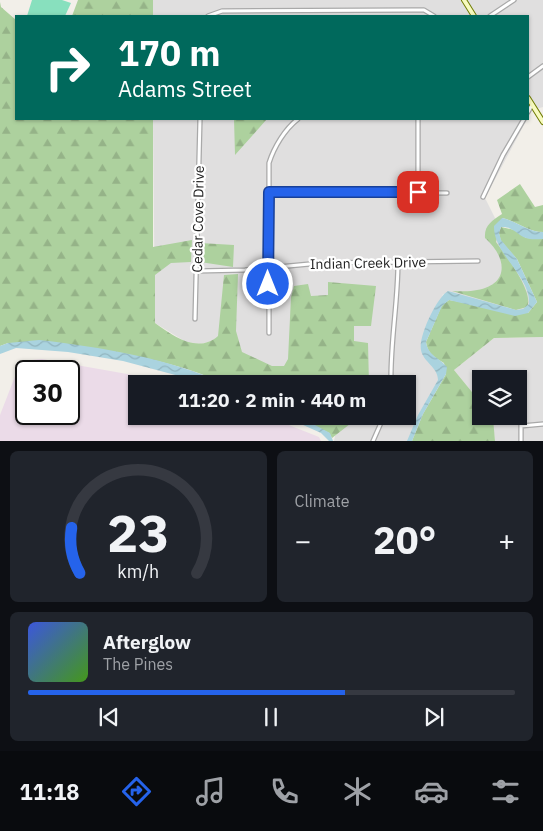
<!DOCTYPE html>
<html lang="en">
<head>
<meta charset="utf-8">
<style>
	:root { --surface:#171b24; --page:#20242c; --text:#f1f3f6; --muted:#9ea1a6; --line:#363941; --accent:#2563eb }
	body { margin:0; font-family:"IBM Plex Sans",sans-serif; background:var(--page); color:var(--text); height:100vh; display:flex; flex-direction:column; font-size:19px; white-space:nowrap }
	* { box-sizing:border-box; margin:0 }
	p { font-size:16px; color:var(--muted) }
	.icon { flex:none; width:28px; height:28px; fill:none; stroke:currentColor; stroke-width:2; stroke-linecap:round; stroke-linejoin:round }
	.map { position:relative; height:441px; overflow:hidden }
	.side { display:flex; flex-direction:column; gap:10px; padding:10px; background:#0d0f14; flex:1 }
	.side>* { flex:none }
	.hud { position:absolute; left:15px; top:15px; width:514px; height:105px; border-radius:0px; box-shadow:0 1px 4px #0004; background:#00695c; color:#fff; overflow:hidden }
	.fabs { position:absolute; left:472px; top:370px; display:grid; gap:10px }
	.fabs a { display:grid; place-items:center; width:55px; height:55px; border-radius:0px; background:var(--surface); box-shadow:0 1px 4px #0004; font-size:25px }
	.speed { position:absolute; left:15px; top:360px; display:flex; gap:10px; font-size:25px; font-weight:700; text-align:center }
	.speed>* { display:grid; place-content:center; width:65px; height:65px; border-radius:50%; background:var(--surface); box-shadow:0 1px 4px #0004; line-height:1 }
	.speed .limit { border:2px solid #111; border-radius:8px; background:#fff; color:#111 }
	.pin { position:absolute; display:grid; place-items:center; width:42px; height:42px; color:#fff; margin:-21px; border-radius:10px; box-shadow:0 2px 8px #0006 }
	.me { position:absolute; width:55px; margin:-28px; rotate:0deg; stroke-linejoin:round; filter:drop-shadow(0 0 4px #0008) }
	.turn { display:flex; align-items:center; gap:18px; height:105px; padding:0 20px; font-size:22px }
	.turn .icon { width:65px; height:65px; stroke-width:2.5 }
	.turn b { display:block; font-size:35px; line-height:42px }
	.big { font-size:38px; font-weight:700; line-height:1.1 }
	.side .widget { flex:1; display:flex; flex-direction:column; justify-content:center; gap:8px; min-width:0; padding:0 18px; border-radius:8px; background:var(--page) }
	.side .dial { align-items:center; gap:0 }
	.dial svg { height:130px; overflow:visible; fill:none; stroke:var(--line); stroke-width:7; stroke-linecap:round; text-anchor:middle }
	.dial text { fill:var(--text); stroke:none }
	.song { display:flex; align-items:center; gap:15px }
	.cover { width:60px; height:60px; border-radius:8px; background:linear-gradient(135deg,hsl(230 70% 55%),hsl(100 70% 35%)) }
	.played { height:5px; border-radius:2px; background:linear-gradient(90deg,var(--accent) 65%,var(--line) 65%) }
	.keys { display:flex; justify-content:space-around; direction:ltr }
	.heat { display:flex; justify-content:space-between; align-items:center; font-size:28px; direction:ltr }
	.side .tiles { flex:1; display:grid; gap:10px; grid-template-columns:1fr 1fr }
	.widget:last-child { grid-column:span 2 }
	.trip { position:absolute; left:128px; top:375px; width:288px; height:50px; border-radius:0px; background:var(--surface); box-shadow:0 1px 4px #0004; font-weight:700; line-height:50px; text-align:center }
	.tab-bar { display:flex; height:80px; justify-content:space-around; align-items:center; background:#090b0e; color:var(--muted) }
	.tab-bar .icon { width:35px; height:35px }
	.tab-bar .active { color:var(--accent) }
	.tab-bar b { font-size:22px; color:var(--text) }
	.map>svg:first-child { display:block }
	.residential { fill:#e0dfdf }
	.industrial { fill:#ebdbe8; fill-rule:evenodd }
	.forest { fill:url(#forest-firs) }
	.pitch { fill:#88e0be }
	.water { fill:url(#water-waves) }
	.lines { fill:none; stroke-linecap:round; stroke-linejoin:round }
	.street-casing { stroke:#a9a9a9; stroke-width:5.5 }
	.secondary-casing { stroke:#707d05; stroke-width:6 }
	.street { stroke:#fff; stroke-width:3 }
	.secondary { stroke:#f7fabf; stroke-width:4 }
	.route-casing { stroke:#184099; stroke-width:12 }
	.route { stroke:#2563eb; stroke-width:9 }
	.labels { text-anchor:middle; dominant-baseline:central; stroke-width:4.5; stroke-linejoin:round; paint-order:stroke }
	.street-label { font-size:14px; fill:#222; stroke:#fff }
</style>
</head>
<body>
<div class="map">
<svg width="543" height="441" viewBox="0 0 543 441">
	<defs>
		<pattern id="forest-firs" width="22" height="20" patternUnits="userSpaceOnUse" patternTransform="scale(1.25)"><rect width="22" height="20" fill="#add19e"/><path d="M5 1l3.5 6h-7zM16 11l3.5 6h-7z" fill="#95b388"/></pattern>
		<pattern id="water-waves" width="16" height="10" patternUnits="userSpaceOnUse" patternTransform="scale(1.25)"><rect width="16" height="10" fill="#aad3df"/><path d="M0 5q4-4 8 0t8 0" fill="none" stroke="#92b5bf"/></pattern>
	</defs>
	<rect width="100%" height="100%" fill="#f2efe9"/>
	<path class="residential" d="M153,0H543V107L532,110L485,198L534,296L526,311L443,294L423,348L443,371L412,441H334L339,416H406V384H300L212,341L201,344L186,342L155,323L153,119H528V16H153Z
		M543,337V441H495L492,416H519V379H481V403L454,370L494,338Z"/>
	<path class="industrial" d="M42,359L184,384H136V416H266L319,437L321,441H0V415L21,361ZM26,371H69V414H26Z"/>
	<path class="forest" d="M78,0H153V16H72Z
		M0,2L1,7L16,20V119H153V247L192,240L191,262L171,263L155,275V323C173,336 198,354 218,336L224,275L238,274L236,331L242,352L272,366H284L288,359L291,297L294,286L308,284L311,296L328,295V282L376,286L371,326H354V341L368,343L369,384H225C157,352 82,349 8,343L0,346Z
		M234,119H267L235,155Z
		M520,184L535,207L543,205V232C528,232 517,221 502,218L496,242C505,254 535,293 527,307L516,310L452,291C460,291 469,292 477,290C511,284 506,256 485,238C484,225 492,221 502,214L497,200Z
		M501,227L515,230L526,238L543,239V337L494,338L454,370L481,403V416L493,418L495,441H412L423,414L446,374L444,363C435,358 427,353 426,342L442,305L449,300L528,313L537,302L517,259L501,241L499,233Z
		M200,243L234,245L233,267L200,262Z
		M295,416H355L350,424L332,438L329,433Z"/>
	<path class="pitch" d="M32,0H62L71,3L65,16H27Z"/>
	<path class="water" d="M502,218C517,221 528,232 543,232V239C538,239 531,240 526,238C517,235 513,226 501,227L499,233L501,240L517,259L537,302L528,313L515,316L449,300L442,306L426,342C428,356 440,358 447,367L446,374L423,414L412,441H407L418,415L438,380C438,367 423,362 421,350C418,337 437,297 448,291L516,310L523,309L529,304C531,276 493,254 494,226Z
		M39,340C100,347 169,358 225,384H209L123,361L68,352L16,348L0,354V346L8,343Z
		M283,416C300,416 315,425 330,433L333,441H329L321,433Z"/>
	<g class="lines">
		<g class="street-casing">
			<path id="street" d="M208,16L222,11L413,10H424L434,16
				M490,16L514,0
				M528,77L543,66
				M528,112L532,105
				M269,192L447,193
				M418,192V119
				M483,197L503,155L524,119
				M198,271L245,270L320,263L478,261
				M195,319L200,119
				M269,333V163C274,147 285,129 298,119
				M521,374V441
				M391,384C390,343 398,303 398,262
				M521,426L543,424
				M373,441L384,416"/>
		</g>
		<g class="secondary-casing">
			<path id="secondary" d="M464,0L474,16
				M528,98L543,122"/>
		</g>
		<use href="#street" class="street"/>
		<use href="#secondary" class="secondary"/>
	</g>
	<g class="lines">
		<g class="route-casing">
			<path id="route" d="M268,284L269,192H418"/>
		</g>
		<use href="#route" class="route"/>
	</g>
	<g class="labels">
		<g class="street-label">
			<text transform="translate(198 219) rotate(-89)">Cedar Cove Drive</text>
			<text transform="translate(368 263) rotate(-1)">Indian Creek Drive</text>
		</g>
	</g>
</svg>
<div class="fabs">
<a><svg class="icon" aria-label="layers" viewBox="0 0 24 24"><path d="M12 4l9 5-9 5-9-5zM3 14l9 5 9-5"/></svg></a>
</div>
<div class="speed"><div class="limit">30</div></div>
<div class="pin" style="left:418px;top:192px;background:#d93025"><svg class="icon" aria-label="arrive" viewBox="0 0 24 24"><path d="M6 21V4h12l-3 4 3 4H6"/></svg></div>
<svg class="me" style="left:268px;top:284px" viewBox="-20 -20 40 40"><circle r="17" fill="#2563eb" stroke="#fff" stroke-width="3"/><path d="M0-11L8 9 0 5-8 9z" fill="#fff"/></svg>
<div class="trip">11:20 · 2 min · 440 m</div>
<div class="hud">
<div class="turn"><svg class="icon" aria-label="right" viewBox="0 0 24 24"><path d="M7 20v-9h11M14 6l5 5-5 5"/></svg><div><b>170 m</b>Adams Street</div></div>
</div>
</div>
<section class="side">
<div class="tiles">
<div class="widget dial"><svg viewBox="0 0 100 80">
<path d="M14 69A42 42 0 1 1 86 69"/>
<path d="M14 69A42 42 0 0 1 9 41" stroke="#2563eb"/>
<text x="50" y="56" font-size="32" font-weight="700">23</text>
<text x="50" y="72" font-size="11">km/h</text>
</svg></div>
<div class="widget"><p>Climate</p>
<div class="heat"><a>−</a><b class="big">20°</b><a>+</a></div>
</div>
<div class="widget">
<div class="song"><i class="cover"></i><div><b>Afterglow</b><p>The Pines</p></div></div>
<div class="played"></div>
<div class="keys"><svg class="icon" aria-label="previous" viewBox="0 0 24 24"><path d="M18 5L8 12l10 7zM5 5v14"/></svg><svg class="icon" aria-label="pause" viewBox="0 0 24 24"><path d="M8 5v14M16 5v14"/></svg><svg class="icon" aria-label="next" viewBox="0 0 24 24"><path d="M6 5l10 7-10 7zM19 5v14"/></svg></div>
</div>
</div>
</section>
<nav class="tab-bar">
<b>11:18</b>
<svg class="icon active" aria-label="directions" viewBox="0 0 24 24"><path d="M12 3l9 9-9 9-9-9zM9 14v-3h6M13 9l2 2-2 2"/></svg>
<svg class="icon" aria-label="music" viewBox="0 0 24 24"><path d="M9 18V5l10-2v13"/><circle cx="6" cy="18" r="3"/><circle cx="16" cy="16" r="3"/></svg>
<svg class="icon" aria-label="phone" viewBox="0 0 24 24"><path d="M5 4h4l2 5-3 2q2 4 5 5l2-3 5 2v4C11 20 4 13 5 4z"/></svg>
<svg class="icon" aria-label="climate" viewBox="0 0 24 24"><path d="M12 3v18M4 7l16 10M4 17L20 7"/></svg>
<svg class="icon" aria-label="car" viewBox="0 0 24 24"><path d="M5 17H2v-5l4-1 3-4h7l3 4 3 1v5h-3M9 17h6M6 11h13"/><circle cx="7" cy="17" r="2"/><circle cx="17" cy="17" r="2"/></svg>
<svg class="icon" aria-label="filters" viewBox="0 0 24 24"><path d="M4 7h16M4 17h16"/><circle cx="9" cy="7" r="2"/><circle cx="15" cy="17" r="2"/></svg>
</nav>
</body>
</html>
